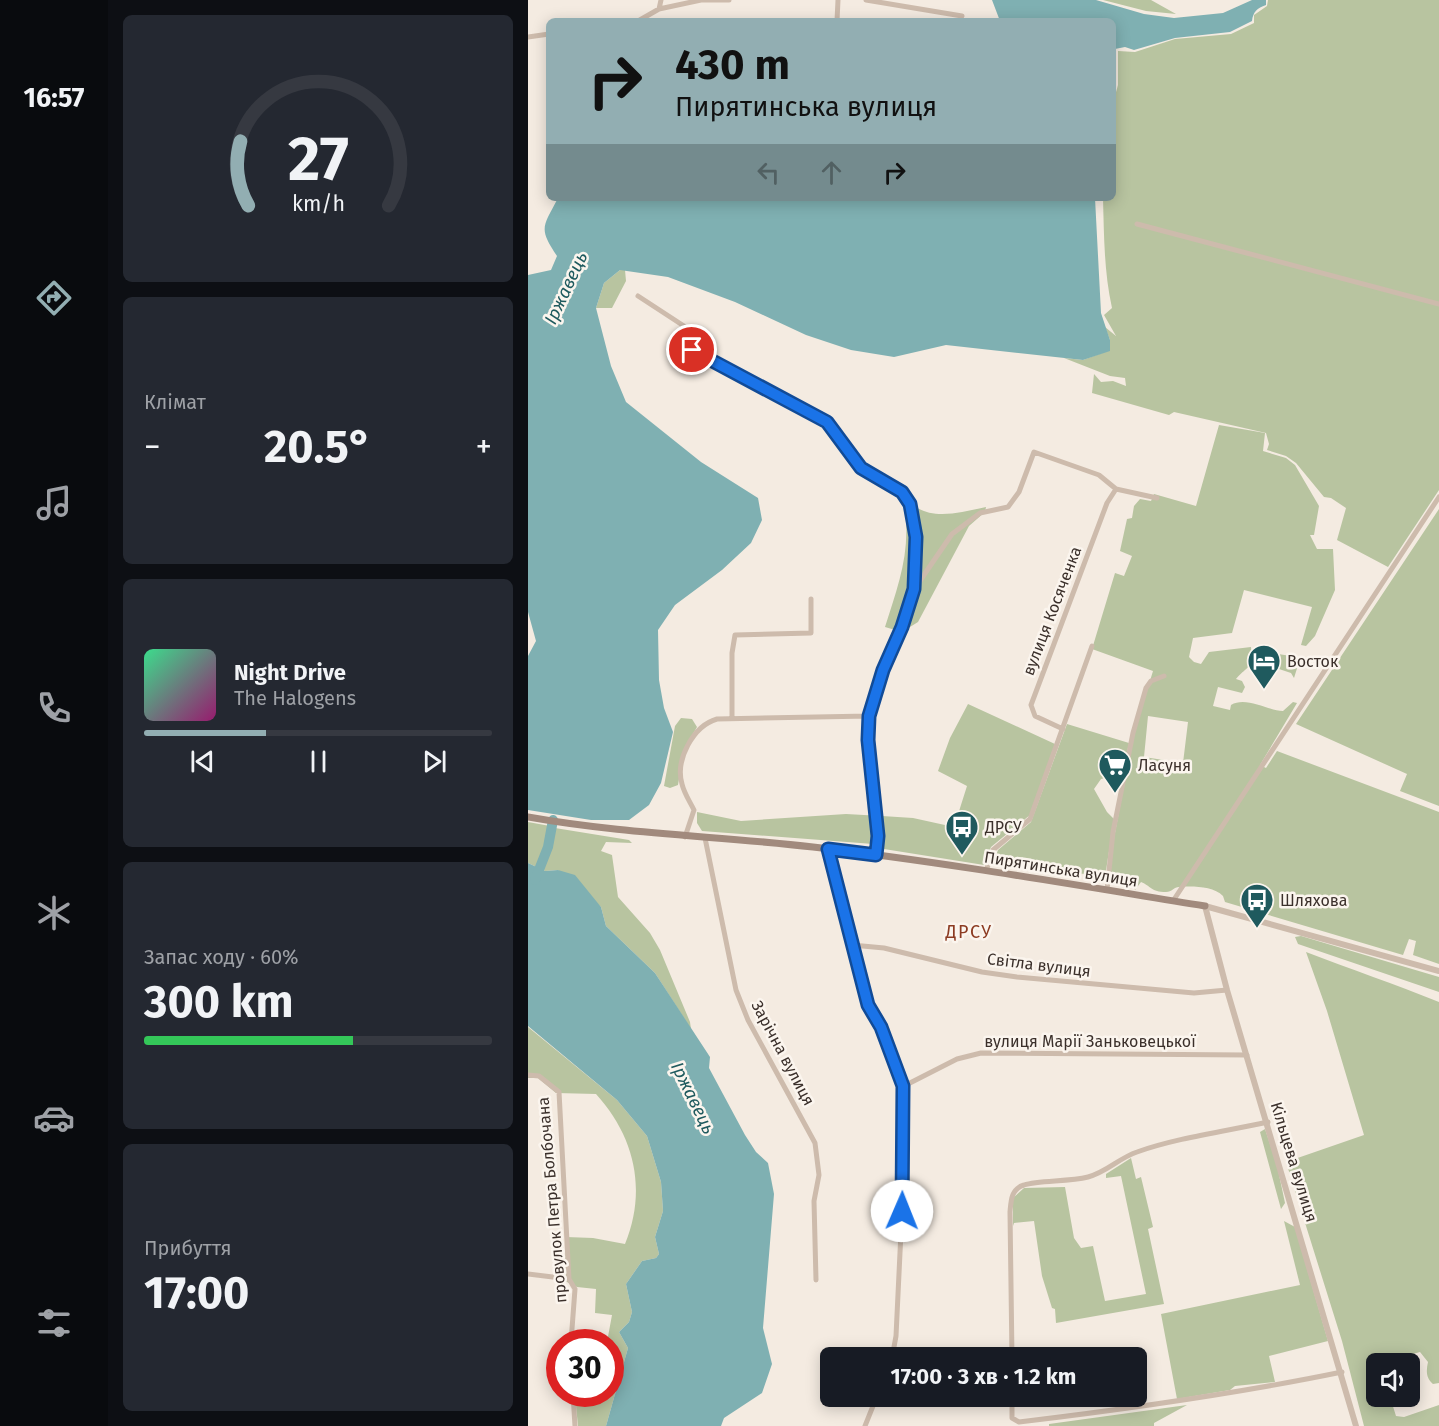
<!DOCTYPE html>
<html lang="uk">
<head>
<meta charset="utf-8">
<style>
	:root { --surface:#171b24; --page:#242831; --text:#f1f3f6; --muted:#9ea1a6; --line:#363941; --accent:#92aeb2 }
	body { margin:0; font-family:"Fira Sans",sans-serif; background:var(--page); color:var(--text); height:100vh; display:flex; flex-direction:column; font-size:22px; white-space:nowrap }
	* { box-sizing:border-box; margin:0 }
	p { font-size:20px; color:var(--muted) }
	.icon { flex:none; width:33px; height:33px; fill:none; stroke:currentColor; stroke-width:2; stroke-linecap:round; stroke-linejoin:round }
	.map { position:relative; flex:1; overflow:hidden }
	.sheet { display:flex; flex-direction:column; gap:15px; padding:15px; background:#0d0f14; width:420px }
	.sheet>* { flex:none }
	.banner { position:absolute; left:18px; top:18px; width:570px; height:183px; border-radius:9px; box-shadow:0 3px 15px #0003; background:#92aeb2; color:#111; overflow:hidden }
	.buttons { position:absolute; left:838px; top:1353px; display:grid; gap:12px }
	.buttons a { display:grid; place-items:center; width:54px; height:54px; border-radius:9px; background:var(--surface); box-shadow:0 3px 15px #0003; font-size:30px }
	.speed { position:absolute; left:18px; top:1329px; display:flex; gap:12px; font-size:30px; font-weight:700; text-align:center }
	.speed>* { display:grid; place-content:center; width:78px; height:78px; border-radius:50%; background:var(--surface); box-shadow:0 3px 15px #0003; line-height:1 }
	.speed .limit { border:9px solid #d22; background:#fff; color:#111 }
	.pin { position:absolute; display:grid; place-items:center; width:51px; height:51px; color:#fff; margin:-26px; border:3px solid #fff; border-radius:50%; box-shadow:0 2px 6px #0007 }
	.me { position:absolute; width:66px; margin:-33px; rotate:1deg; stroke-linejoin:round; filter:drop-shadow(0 0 4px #0008) }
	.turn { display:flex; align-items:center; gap:21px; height:126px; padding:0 30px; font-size:27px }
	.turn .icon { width:78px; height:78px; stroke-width:2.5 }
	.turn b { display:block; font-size:42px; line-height:51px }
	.lanes { display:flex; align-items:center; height:57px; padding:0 30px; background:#0003; justify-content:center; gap:30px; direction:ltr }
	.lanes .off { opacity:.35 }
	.big { font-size:45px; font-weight:700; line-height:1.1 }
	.sheet .tile { flex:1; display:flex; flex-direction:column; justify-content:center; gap:9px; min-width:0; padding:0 21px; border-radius:9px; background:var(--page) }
	.sheet .dial { align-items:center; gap:0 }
	.dial svg { height:156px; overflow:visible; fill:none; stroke:var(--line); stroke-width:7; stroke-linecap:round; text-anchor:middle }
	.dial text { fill:var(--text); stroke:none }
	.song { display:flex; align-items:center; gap:18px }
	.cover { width:72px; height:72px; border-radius:9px; background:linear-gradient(135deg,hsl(150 70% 55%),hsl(320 70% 35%)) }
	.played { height:6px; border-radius:3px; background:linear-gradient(90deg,var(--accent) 35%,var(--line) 35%) }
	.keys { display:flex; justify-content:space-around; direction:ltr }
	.heat { display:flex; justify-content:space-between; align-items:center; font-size:33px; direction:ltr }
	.charge { height:9px; border-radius:4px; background:linear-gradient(90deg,#34c759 60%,var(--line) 0) }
	.trip { position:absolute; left:292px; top:1347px; width:327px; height:60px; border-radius:9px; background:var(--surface); box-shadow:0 3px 15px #0003; font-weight:700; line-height:60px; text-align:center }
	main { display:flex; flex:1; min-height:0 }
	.dock { display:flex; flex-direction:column; width:108px; justify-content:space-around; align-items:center; background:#090b0e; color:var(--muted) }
	.dock .icon { width:42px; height:42px }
	.dock .current { color:var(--accent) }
	.dock b { font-size:27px; color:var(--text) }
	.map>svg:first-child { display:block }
	.green { fill:#b8c4a0; fill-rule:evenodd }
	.water { fill:#7fb0b2 }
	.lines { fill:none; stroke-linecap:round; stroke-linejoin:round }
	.river { stroke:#7fb0b2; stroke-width:10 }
	.minor { stroke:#cdbbac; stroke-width:5 }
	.tertiary { stroke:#cdbbac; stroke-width:6 }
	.secondary { stroke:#a18a7d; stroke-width:7 }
	.route-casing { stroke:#114b97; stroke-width:15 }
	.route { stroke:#1a73e8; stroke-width:10 }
	.labels { text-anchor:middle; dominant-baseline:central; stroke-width:5; stroke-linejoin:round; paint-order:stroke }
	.street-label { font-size:16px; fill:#3b302b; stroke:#fbf5ee }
	.poi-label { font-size:16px; fill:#3b302b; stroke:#fbf5ee; text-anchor:start }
	.water-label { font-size:18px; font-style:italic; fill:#1f5a5e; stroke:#fbf5ee }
	.neighbourhood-label { font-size:18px; letter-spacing:1.5px; fill:#8c3b22; stroke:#fbf5ee }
</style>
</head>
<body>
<main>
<nav class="dock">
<b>16:57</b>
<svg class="icon current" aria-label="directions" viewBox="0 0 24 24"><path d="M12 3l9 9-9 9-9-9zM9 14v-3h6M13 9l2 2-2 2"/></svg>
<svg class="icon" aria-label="music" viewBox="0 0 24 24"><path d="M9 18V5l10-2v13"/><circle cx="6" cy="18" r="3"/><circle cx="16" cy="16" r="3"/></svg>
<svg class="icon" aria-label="phone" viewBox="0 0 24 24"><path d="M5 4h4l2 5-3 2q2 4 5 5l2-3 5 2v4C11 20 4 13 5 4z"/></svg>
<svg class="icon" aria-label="climate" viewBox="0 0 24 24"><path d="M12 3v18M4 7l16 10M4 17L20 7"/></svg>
<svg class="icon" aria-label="car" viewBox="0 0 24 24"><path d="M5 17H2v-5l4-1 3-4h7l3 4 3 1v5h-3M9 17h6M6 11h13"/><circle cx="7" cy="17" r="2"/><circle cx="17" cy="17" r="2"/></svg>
<svg class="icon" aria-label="filters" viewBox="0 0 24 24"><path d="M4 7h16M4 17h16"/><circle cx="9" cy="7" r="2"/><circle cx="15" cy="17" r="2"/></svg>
</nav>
<section class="sheet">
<div class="tile dial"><svg viewBox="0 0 100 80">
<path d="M14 69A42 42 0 1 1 86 69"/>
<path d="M14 69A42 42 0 0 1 10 36" stroke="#92aeb2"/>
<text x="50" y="56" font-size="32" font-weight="700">27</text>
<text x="50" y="72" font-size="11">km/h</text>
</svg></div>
<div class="tile"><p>Клімат</p>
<div class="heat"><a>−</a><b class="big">20.5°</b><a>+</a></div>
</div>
<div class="tile">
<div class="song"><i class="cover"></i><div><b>Night Drive</b><p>The Halogens</p></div></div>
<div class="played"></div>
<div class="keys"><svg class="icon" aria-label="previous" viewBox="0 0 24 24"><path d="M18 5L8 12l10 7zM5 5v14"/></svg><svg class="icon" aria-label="pause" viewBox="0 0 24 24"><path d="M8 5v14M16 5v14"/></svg><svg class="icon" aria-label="next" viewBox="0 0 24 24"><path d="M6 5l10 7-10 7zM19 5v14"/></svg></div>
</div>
<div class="tile"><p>Запас ходу · 60%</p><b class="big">300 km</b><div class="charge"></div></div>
<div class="tile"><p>Прибуття</p><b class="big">17:00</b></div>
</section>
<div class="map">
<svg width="911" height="1426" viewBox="0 0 911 1426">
	<rect width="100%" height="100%" fill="#f4ebe1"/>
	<path class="green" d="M575,0H623L648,14L618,11Z
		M740,0H911V490L860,567L809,540L818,508L803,498L796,497L768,463L758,456L739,450L741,444L738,433L646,412L641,415L564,393L566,374L573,382L585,381L598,386L597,378L582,376L536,358L555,360L582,350V340L577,327L588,336L576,315L584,308C576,272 576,235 575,198H585V103L590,85V51L607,52L647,39L703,34L726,23V15L739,6Z
		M92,270H97L98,281L84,308H68L76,283Z
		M691,425L737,433L735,451L758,458L767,465L791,506L786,535H782L789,549H805L807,590L787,636L778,646L773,645L784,607L716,590L704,633L665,638L661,657L666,662L673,664L681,652L723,647C725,670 719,666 708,679L714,681L717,687L714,693L690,687L685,706L702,710L703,705C718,696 738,710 755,711L765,702L769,703L732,765L738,768L749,751L911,812V964L885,955L888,941L881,939L875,955L697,902L695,896C685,886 664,886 651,887C646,887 644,892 638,892C623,892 623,886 613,882L607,890L606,886L583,881V854L606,733L625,671L564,649L587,573L596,576L604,556L592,551L599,519L604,518L606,506L612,499L623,501L626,494L668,506ZM620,716L660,722L655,763L616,757Z
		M382,502C401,522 434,512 458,507L457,512L441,526L390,622L374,632L357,627C370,586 384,550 376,505Z
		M911,509V806L872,791L879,774L768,724Z
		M750,654L763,656L771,662L766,678L763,673L745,667L740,670L738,677L730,675L728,669L731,659H747Z
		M440,704L527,744L502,815L463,847L456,865L356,849L345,844L174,831L169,823V812L213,821L318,814L354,816L385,818L426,827L439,786L410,771L422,738Z
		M153,718L164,719L169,727L156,749L150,785L142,788L136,786L147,726Z
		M539,724L601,743L593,781L581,777L573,779L566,789L579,812L586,819L577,877L466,861L470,850L503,822Z
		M0,822L22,826L19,841L22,843L27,828L101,840L104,843L78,842L73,851L84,855L90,897L122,933L132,950L162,1022L163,1029L127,973L78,926L73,907L30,870L17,871L0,863Z
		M773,936L911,977V992L770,944L767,937Z
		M778,952C822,969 867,984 911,1002V1383L905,1384C898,1378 898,1371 900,1362L892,1352L849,1364V1396L862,1397L868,1416L876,1417L911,1405V1426H836L814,1341L758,1162L836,1135L799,1011Z
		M0,1027L89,1100L119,1136L133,1182L135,1211L127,1237L131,1254L128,1258L114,1261L98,1284L104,1312L101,1322L91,1332L100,1348L78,1426H50L48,1406L71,1404L72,1394H82V1342H79L84,1315L67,1313L68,1289L49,1287L37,1281L38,1237L65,1238L97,1244C119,1190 107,1137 68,1094L28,1093L10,1078H0Z
		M737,1129L749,1165L757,1203L753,1209L732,1132Z
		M603,1158L608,1179L613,1177L625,1227L620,1229L636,1304L528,1323L527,1309L524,1308L514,1276L506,1221L486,1223L485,1226V1198L496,1188L537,1187L546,1238L553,1248L565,1246L577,1301L618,1294L593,1176L578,1178V1174Z
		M756,1221L767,1227L800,1341L741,1356L747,1382L707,1386L702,1390L649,1399L633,1314L772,1285Z
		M659,1405L626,1423V1426H521V1424Z"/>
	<path class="water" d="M464,0H568L616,14L646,18L695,13L724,0H738V5C729,8 725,12 724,21L702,32L647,38L606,50L597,47L587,49L585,55V21H472Z
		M30,198H567L573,313L582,340V351L555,360L418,345L366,357L323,350L278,335L207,302L140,277L92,270L76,283L68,308L83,366L98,402L173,462L230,498L234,520L223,543L194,570L147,605L130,630L131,680L136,708L145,732L133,783L121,805L101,820H63L0,810V656L8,641L0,612V275L23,270L29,256C10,228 15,227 30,198Z
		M0,863L17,871L30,870L47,875L73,907L78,926L127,973L182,1057L181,1068L217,1135L228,1152L240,1163L246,1194L235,1328L244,1364L234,1393L196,1418L193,1426H78L100,1348L91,1332L101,1322L104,1312L98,1284L114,1261L128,1258L131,1254L127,1237L135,1211L133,1182L119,1136L89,1100L0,1026Z"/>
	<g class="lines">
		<path class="river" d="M7,880L20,847L25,820"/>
		<path class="minor" d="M338,0L434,16
			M131,9L133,0
			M110,21L131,9L173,0H201
			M309,21L310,0
			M0,37L21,34
			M609,224L911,304
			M110,296L159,328L162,346L167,353L299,422L333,468L374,492L382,504L388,537L386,589L374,627L355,670L341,716L340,740L350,836L348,855
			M387,588L424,534L452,513L480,507L491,492L506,452L571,475L588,489L629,498
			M204,718V653L207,635L283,633V599
			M535,729L507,716L503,705L579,503L588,489
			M157,837L166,810C162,802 156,793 154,784C147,760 165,726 189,719L341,716
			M177,838L208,990L220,1020L287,1143L291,1175L286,1201L288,1280
			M300,849L340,1005L353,1027L376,1086L374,1211L368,1336L364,1358
			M458,871L465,850L502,819L564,646
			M579,890L585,832L605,733L618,688L623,681L636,676
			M645,901L911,497
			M324,945L356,948L454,972L489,977L666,993L699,990
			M0,1075L11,1076L31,1092L41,1279L47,1289L43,1342
			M376,1086L429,1059L453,1053L719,1055
			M0,1274L41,1279
			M484,1358L482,1212C483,1201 483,1189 496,1185C511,1180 540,1182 560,1177C579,1172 591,1158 609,1152C648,1138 699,1131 740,1122
			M45,1394L47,1426
			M484,1396V1418L491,1422C600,1409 707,1394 814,1372
			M337,1426L349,1396"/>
		<path class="tertiary" d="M828,1426L699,990L677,906L911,971"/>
		<path class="secondary" d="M0,817C95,834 190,836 285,847C416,862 547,885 677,906"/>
	</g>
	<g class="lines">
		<g class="route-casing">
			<path id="route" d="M164,350L299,422L333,468L374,492L382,504L388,537L386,589L374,627L355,670L341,716L340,740L350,836L348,855L300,849L340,1005L353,1027L375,1086L374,1211"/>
		</g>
		<use href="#route" class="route"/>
	</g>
	<defs>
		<g id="hotel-pin" transform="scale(1.725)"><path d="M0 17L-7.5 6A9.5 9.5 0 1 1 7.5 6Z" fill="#1f5a5e" stroke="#fbf5ee"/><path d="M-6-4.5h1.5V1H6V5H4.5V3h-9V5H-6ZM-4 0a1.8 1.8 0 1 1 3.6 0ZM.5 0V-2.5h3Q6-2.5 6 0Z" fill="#fff"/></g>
		<g id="supermarket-pin" transform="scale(1.725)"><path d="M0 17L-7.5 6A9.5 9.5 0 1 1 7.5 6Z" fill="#1f5a5e" stroke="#fbf5ee"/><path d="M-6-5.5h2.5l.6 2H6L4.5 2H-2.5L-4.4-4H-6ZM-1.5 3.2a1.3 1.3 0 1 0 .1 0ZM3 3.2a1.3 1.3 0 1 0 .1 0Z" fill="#fff"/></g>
		<g id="bus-pin" transform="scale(1.725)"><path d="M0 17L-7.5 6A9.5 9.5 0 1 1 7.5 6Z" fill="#1f5a5e" stroke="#fbf5ee"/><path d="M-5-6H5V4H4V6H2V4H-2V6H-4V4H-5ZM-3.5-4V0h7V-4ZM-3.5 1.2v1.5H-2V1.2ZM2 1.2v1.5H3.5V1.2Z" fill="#fff"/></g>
	</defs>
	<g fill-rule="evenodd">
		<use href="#hotel-pin" x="736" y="661"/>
		<use href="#supermarket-pin" x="587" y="765"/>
		<use href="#bus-pin" x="434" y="827"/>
		<use href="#bus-pin" x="729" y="900"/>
	</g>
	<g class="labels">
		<g class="street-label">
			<text transform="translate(524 611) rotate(-69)">вулиця Косяченка</text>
			<text transform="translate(533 869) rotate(9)">Пирятинська вулиця</text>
			<text transform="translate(511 965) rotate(7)">Світла вулиця</text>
			<text x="562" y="1041">вулиця Марії Заньковецької</text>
			<text transform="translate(255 1053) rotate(62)">Зарічна вулиця</text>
			<text transform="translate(766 1162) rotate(73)">Кільцева вулиця</text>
			<text transform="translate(24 1200) rotate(-95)">провулок Петра Болбочана</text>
		</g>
		<g class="poi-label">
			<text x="759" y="661">Восток</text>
			<text x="610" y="765">Ласуня</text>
			<text x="457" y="827">ДРСУ</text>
			<text x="752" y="900">Шляхова</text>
		</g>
		<g class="water-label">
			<text transform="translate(38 288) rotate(-65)">Іржавець</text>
			<text transform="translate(165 1098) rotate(64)">Іржавець</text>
		</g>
		<g class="neighbourhood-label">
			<text x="441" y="932">ДРСУ</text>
		</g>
	</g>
</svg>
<div class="buttons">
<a><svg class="icon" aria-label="sound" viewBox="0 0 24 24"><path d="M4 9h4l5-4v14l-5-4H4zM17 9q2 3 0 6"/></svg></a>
</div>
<div class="speed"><div class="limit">30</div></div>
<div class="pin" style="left:164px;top:350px;background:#d93025"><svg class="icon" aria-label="arrive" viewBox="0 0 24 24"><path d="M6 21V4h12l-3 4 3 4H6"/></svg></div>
<svg class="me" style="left:374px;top:1211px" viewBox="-20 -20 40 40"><circle r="19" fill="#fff"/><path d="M0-13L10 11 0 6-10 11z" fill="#1a73e8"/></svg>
<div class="trip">17:00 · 3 хв · 1.2 km</div>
<div class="banner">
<div class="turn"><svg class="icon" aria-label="right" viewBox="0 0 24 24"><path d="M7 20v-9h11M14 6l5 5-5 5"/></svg><div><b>430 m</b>Пирятинська вулиця</div></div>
<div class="lanes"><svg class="icon off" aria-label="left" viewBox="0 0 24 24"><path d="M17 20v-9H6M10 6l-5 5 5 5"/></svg><svg class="icon off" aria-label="ahead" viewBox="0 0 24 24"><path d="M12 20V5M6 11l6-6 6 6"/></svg><svg class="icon" aria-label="right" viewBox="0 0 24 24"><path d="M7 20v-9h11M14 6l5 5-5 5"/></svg></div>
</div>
</div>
</main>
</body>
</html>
